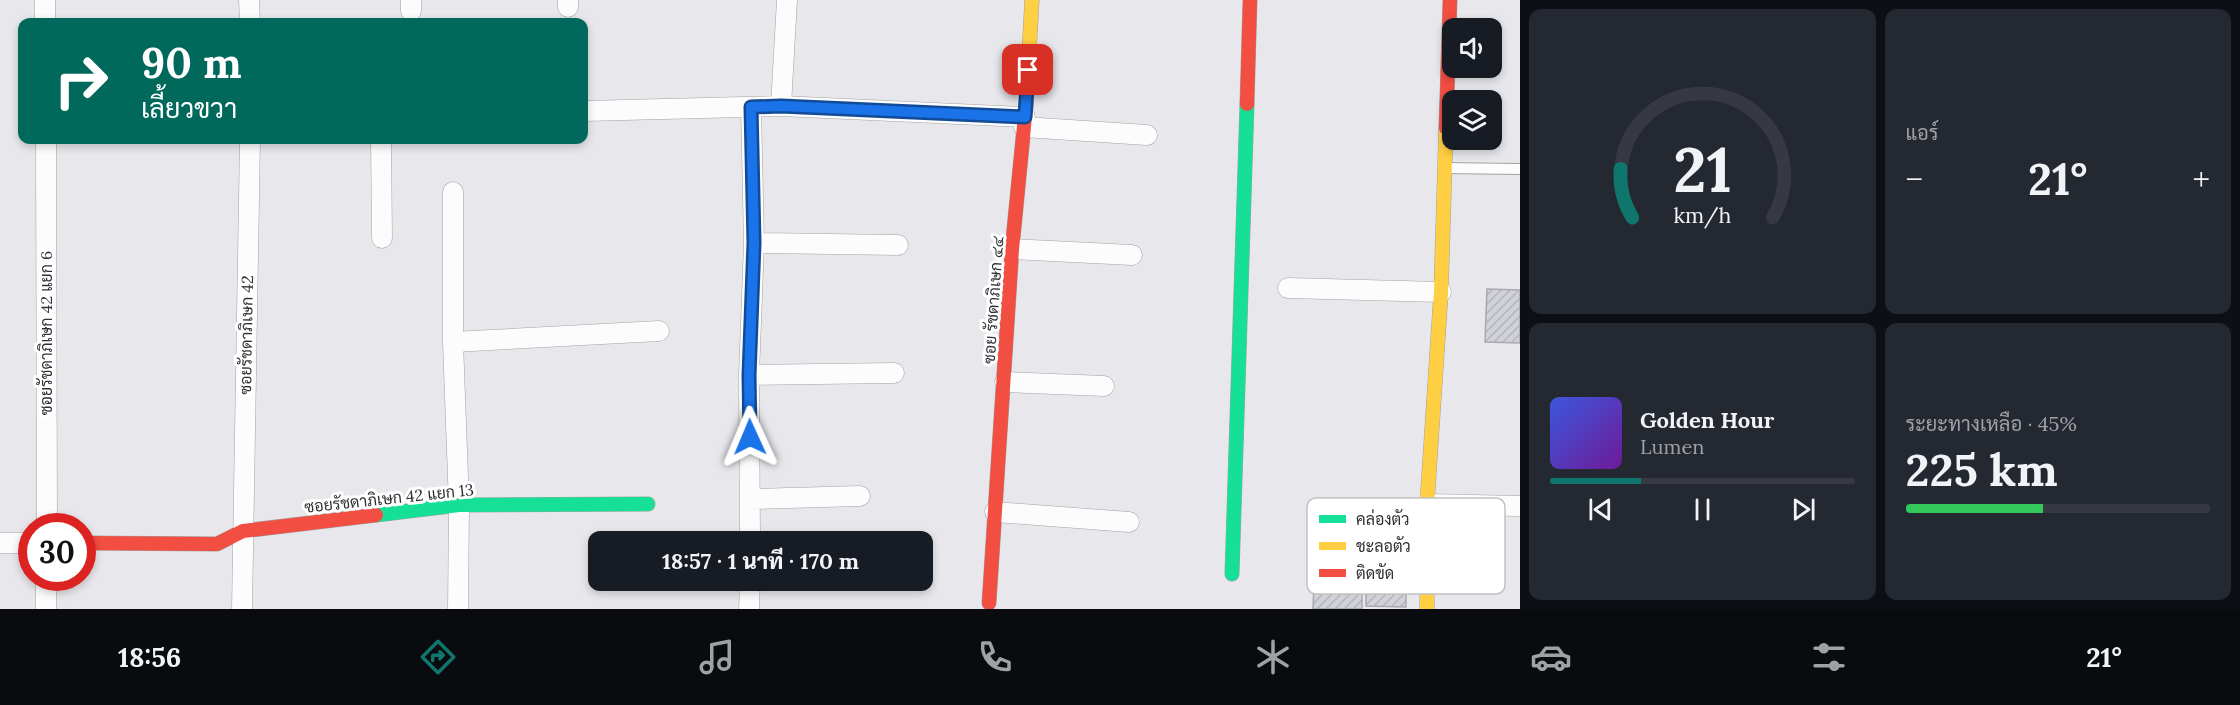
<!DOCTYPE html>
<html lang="th">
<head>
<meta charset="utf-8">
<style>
	:root { --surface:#171b24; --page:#242831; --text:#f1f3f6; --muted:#9ea1a6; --line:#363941; --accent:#0f766e }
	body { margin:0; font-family:Lora,Sarabun,serif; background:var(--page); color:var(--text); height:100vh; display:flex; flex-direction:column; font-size:22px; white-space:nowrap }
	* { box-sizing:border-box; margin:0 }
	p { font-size:20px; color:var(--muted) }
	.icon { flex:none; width:33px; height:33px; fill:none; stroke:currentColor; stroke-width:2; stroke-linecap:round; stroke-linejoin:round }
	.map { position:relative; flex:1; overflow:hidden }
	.details { display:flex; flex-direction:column; gap:9px; padding:9px; background:#0d0f14; width:720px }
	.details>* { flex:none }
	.guide { position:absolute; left:18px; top:18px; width:570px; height:126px; border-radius:12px; box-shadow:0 3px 9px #0003; background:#00695c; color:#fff; overflow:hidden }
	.fabs { position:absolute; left:1442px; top:18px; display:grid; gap:12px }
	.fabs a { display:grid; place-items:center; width:60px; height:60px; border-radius:12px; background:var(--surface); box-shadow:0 3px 9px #0003; font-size:30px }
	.speed { position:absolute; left:18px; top:513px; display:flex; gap:12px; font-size:30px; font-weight:700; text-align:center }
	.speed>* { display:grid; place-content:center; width:78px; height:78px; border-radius:50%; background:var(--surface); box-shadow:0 3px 9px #0003; line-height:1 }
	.speed .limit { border:9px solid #d22; background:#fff; color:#111 }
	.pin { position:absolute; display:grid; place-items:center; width:51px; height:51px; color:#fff; margin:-26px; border-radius:12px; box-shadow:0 3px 9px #0006 }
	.me { position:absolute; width:66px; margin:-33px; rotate:359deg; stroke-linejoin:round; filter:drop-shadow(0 0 4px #0008) }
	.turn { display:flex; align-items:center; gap:21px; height:126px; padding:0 24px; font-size:27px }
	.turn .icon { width:78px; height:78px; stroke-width:2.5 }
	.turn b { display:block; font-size:42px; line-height:51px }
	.big { font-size:45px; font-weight:800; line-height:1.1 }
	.details .card { flex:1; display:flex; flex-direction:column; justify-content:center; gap:9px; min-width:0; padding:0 21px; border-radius:12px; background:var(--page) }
	.details .dial { align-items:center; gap:0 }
	.dial svg { height:156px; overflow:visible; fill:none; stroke:var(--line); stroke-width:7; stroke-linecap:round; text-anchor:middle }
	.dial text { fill:var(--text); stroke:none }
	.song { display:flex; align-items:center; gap:18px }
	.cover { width:72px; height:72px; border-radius:9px; background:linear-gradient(135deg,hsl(230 70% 55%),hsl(280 70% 35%)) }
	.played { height:6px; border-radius:3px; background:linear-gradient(90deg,var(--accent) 30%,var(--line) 30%) }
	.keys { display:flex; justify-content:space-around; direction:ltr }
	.heat { display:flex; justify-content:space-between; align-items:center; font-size:33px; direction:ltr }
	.charge { height:9px; border-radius:4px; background:linear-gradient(90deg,#34c759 45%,var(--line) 0) }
	.details .tiles { flex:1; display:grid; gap:9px; grid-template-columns:repeat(2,1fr) }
	.trip { position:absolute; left:588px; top:531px; width:345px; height:60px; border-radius:12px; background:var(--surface); box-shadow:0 3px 9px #0003; font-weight:800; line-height:60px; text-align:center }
	.tabs { display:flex; height:96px; justify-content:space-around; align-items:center; background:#090b0e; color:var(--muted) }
	.tabs .icon { width:42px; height:42px }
	.tabs .on { color:var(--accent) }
	.tabs b { font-size:27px; color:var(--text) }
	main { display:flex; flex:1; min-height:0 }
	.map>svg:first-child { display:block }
	.building { fill:url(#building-hatch); stroke:#a8a9ac; stroke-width:1.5 }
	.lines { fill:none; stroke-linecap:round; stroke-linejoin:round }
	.lane-casing { stroke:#a2a2a5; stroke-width:12 }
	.street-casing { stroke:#a2a2a5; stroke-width:21 }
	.fast-casing { stroke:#a2a2a5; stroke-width:15 }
	.slow-casing { stroke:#a2a2a5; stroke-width:15 }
	.jam-casing { stroke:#a2a2a5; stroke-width:15 }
	.lane { stroke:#fcfcfc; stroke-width:10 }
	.street { stroke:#fcfcfc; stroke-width:20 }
	.fast { stroke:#16e098; stroke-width:14 }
	.slow { stroke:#ffcf43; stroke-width:14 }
	.jam { stroke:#f24e42; stroke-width:14 }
	.route-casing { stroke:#114b97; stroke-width:15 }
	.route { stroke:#1a73e8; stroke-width:10 }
	.labels { text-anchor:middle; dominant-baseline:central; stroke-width:6; stroke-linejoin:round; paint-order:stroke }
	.street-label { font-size:16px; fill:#2f3032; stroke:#fff }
	.key { fill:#fff; stroke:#c1c1c2; stroke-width:1.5 }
	.key-label { font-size:16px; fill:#2f3032 }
</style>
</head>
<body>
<main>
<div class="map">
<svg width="1520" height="609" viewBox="0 0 1520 609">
	<defs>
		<pattern id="building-hatch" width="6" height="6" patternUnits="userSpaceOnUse" patternTransform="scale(1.5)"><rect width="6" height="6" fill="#d1d1da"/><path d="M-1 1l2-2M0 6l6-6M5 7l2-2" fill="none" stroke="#b4b4bc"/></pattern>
	</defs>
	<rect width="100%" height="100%" fill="#e8e8ec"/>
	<path class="building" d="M1487,289L1520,290V343L1485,342Z
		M1314,584L1362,585V609H1313Z
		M1366,585L1406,586V607L1366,606Z"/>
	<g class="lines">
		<g class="lane-casing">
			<path id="lane" d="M1444,168L1520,169"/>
		</g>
		<g class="street-casing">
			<path id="street" d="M45,0V22
				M249,0L250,22
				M411,0V11
				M568,7V0
				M781,106L787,0
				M584,111L781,106L1025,117
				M1024,127L1147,135
				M46,140L47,526
				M381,140L382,238
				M453,192V342L459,505L458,609
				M754,243L898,245
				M1012,249L1132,255
				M1288,288L1441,292
				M453,342L659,331
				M749,375L894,373
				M1005,382L1104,386
				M751,499L860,496
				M1427,504L1520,506
				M995,512L1129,522
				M750,542L749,375L754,243L751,107
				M0,543H32
				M46,609V578
				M242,609L250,140
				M749,609L750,580"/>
		</g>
		<g class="fast-casing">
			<path id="fast" d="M376,515L459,505L648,504
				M1232,574L1247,104"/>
		</g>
		<g class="slow-casing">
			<path id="slow" d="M1026,106L1032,0
				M1427,609V504L1441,292L1446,128"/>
		</g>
		<g class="jam-casing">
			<path id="jam" d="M1247,104L1250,0
				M1446,128L1450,0
				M82,543L217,544L243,531L376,515
				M989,603L1012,249L1026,106"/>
		</g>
		<use href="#lane" class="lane"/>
		<use href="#street" class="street"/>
		<use href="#fast" class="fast"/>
		<use href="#slow" class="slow"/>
		<use href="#jam" class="jam"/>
	</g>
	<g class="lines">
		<g class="route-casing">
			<path id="route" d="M750,437L749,375L754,243L751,107L781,106L1025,117L1028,70"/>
		</g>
		<use href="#route" class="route"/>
	</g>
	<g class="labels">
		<g class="street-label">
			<text transform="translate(993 300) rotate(-86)">ซอย รัชดาภิเษก ๔๔</text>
			<text transform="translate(46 333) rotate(-90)">ซอยรัชดาภิเษก 42 แยก 6</text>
			<text transform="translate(246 335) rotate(-89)">ซอยรัชดาภิเษก 42</text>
			<text transform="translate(389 498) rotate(-6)">ซอยรัชดาภิเษก 42 แยก 13</text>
		</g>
	</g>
	<rect x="1307" y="498" width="198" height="96" rx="9" class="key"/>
	<rect x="1319" y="515" width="27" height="8" fill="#16e098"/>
	<rect x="1319" y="542" width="27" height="8" fill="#ffcf43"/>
	<rect x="1319" y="569" width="27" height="8" fill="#f24e42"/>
	<g class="key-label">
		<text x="1356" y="525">คล่องตัว</text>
		<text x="1356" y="552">ชะลอตัว</text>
		<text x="1356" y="579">ติดขัด</text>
	</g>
</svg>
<div class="fabs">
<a><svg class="icon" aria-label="sound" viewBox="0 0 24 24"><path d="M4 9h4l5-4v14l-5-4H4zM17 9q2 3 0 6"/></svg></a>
<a><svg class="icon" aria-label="layers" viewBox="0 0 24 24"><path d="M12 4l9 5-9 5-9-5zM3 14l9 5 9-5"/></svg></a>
</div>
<div class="speed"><div class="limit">30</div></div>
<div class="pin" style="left:1028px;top:70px;background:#d93025"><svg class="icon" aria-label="arrive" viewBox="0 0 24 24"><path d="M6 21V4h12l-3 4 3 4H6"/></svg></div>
<svg class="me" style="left:750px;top:437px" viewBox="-20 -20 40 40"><path d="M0-17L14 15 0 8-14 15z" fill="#1a73e8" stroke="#fff" stroke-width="4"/></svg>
<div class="trip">18:57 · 1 นาที · 170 m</div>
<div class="guide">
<div class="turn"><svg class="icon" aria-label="right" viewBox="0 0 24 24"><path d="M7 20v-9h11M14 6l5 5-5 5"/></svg><div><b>90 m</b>เลี้ยวขวา</div></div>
</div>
</div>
<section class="details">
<div class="tiles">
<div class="card dial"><svg viewBox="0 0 100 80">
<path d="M14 69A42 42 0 1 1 86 69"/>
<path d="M14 69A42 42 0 0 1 8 44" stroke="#0f766e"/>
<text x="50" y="56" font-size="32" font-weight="700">21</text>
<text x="50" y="72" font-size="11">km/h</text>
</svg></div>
<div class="card"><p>แอร์</p>
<div class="heat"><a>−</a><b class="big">21°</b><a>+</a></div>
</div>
<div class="card">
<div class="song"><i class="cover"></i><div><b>Golden Hour</b><p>Lumen</p></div></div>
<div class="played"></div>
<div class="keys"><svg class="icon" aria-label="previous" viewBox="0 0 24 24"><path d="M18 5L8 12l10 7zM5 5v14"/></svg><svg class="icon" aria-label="pause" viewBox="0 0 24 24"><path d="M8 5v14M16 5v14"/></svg><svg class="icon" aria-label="next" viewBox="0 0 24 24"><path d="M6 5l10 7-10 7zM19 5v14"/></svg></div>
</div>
<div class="card"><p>ระยะทางเหลือ · 45%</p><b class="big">225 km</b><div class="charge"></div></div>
</div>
</section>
</main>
<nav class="tabs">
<b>18:56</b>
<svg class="icon on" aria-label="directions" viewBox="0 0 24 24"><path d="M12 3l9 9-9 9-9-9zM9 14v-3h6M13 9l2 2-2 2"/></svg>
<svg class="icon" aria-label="music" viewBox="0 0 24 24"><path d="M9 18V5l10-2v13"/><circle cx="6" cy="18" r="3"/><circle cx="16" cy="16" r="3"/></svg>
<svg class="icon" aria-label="phone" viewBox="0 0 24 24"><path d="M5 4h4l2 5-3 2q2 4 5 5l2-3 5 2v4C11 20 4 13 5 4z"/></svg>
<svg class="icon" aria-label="climate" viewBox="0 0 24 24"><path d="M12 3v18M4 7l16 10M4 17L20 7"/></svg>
<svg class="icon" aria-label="car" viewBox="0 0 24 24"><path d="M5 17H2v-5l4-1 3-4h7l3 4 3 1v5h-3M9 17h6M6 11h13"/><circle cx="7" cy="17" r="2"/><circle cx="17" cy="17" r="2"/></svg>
<svg class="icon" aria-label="filters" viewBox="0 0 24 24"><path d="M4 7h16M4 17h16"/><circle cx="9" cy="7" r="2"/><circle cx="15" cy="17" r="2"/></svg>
<b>21°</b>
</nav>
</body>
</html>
